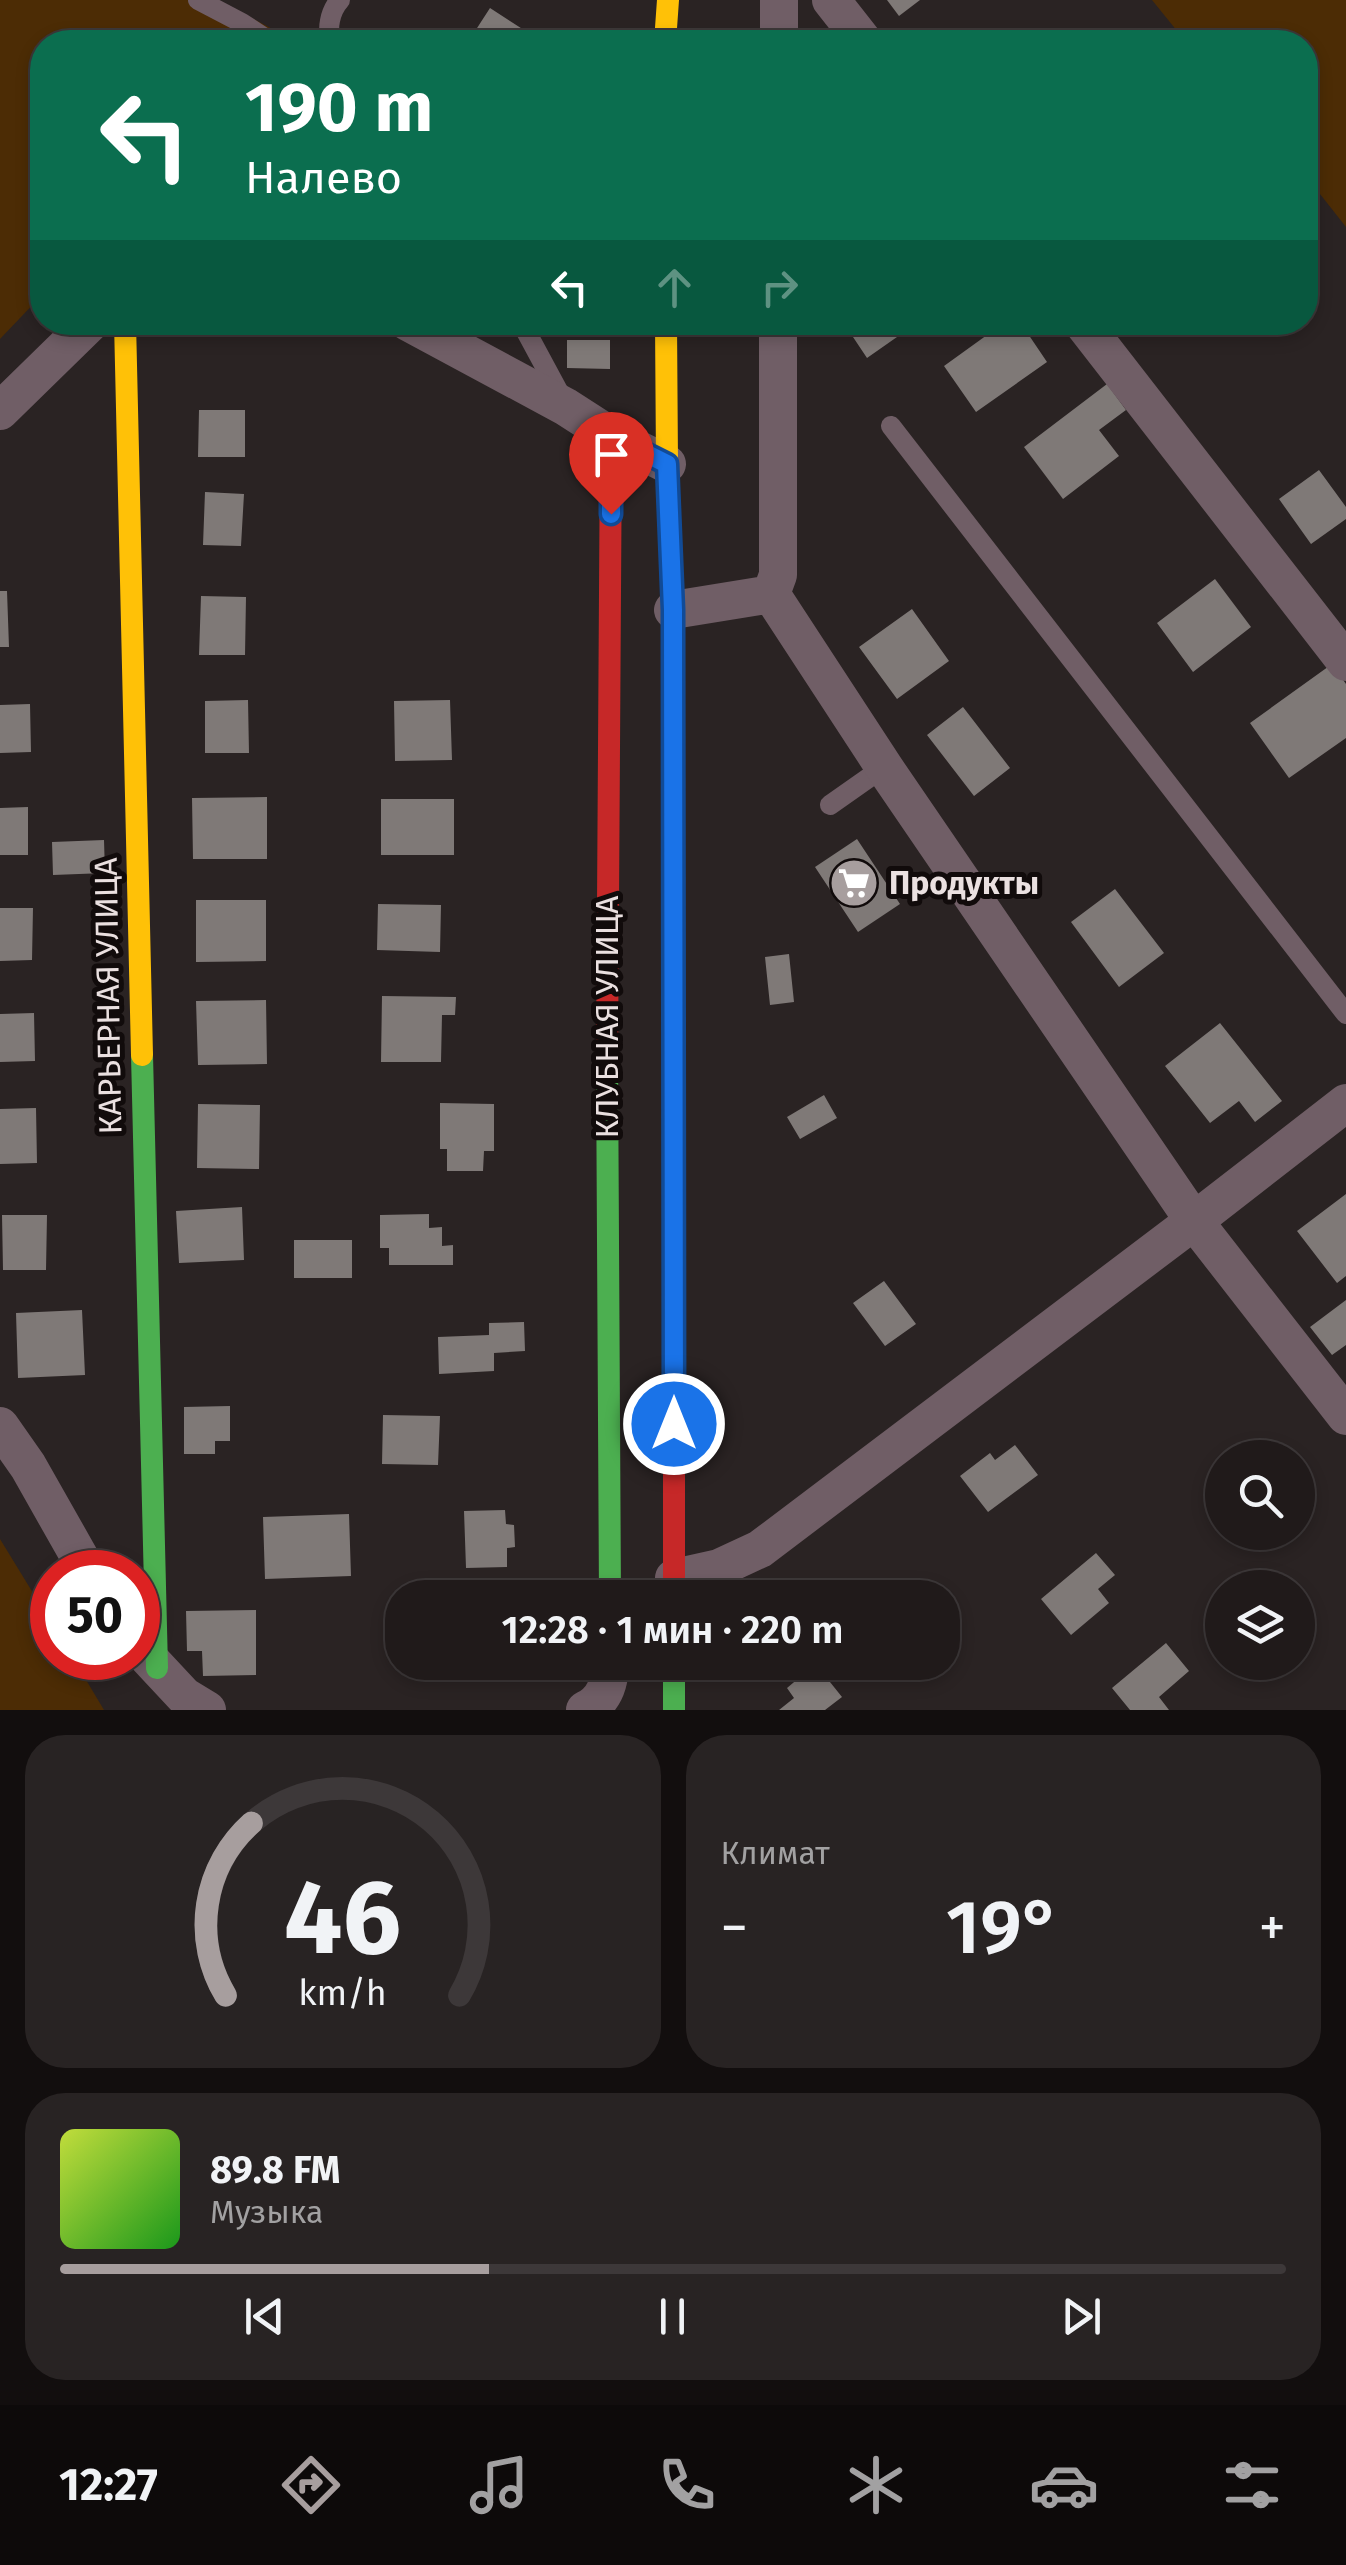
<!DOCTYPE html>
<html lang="ru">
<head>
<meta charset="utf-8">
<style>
	:root { --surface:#201a1a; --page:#282323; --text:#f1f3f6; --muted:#a2a1a2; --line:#3d3839; --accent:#a79e9e }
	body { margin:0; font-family:"Fira Sans",sans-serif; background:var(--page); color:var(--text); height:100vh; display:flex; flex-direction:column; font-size:38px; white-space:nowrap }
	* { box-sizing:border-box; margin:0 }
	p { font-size:32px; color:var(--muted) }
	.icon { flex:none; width:55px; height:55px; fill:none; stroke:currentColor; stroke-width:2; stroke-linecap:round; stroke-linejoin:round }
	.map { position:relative; height:1710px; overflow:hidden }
	.side { display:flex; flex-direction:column; gap:25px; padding:25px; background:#120e0e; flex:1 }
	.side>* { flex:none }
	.top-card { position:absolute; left:30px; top:30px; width:1288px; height:305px; border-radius:40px; box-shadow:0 5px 15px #0003,0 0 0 2px var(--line); background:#0b6e4f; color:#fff; overflow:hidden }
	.fabs { position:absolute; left:1205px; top:1440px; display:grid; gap:20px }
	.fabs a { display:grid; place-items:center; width:110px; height:110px; border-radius:50%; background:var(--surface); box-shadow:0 5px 15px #0003,0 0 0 2px var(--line); font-size:50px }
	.speed { position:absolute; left:30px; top:1550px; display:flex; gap:20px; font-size:50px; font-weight:700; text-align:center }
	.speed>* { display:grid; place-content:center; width:130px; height:130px; border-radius:50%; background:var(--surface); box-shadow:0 5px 15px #0003,0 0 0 2px var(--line); line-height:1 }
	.speed .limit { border:15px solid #d22; background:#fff; color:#111 }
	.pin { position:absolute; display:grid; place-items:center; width:85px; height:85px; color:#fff; margin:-102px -42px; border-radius:50% 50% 50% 0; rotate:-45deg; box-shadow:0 0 10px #0007 }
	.pin .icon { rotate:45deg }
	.me { position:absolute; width:110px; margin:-55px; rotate:0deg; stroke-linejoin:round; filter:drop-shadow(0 0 8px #0008) }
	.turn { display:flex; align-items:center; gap:35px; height:210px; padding:0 50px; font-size:45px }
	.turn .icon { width:130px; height:130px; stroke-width:2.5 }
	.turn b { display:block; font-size:70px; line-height:85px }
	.lanes { display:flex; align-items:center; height:95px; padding:0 50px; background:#0003; justify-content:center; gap:50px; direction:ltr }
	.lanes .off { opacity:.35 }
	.big { font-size:75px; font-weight:600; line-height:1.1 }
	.side .widget { flex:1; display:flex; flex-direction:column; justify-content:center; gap:15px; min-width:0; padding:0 35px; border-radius:40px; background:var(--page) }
	.side .dial { align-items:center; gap:0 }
	.dial svg { height:260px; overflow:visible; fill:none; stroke:var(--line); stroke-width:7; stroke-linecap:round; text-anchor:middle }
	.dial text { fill:var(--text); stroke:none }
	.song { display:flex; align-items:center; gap:30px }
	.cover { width:120px; height:120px; border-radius:15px; background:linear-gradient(135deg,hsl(70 70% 55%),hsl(120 70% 35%)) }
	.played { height:10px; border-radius:5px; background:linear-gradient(90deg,var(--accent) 35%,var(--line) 35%) }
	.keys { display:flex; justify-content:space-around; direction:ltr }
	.heat { display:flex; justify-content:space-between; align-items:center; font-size:55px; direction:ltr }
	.side .tiles { flex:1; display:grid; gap:25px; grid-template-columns:1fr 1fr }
	.widget:last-child { grid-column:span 2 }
	.trip { position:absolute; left:385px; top:1580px; width:575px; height:100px; border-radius:40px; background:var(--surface); box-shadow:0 5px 15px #0003,0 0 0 2px var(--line); font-weight:600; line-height:100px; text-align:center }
	.menu { display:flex; height:160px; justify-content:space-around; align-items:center; background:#0d0a0a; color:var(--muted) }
	.menu .icon { width:70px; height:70px }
	.menu .selected { color:var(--accent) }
	.menu b { font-size:45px; color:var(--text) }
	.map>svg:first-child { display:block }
	.green { fill:#4c2c05 }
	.building { fill:#7f7977 }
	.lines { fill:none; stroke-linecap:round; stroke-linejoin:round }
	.lane { stroke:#705e66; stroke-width:20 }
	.street { stroke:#705e66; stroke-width:38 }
	.fast { stroke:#4caf50; stroke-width:22 }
	.slow { stroke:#ffc107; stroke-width:22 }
	.jam { stroke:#c62828; stroke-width:22 }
	.route-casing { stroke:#114b97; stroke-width:25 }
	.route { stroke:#1a73e8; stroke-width:18 }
	.labels { text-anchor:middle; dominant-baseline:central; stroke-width:10; stroke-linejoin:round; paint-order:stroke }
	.poi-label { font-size:32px; font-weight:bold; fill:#eae0e0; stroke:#110b0b; text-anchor:start }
	.street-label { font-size:32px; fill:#eae0e0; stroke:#110b0b }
</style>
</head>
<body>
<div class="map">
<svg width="1346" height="1710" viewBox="0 0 1346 1710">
	<rect width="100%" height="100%" fill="#2a2323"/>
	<path class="green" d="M0,0H218L280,33L287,42H42V295L0,339Z
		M1152,0H1346V227L1305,175V42H1186Z
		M0,1539L52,1624V1658H73L104,1710H0Z"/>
	<path class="building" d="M887,0H920L899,16Z
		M490,8L538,39L536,42H468Z
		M843,322H887L897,337L867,358Z
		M1005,322H1020L1047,362L976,412L944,366Z
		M567,340H610V369L567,368Z
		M1107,384L1126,410L1099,430L1119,456L1063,499L1024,447Z
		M199,410H245V457H198Z
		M1319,470L1346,507V519L1311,544L1279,499Z
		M205,492L244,494L241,546L203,545Z
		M1215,579L1251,627L1193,672L1157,623Z
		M0,591H7L9,647H0Z
		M201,596L246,597L245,655H199Z
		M912,609L949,661L897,699L859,647Z
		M1332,664L1346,684V738L1289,778L1250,723Z
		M248,700L249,753H205V701Z
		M450,700L452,760L395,761L394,701Z
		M30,704L31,752L0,753V705Z
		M963,707L1010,768L974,796L927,735Z
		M267,797V859H193L192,798Z
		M381,799H454V855H381Z
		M28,807V855H0V808Z
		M857,839L900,904L858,932L815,867Z
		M104,840L105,873L53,875L52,842Z
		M1115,889L1164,953L1119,987L1071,922Z
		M196,900H266V961L196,962Z
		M378,904L441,905L440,952L377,950Z
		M0,908H33L32,960L0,961Z
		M789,954L794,1002L770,1005L765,957Z
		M382,996L456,997L455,1015H442L441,1062H381Z
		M266,1000L267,1064L198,1065L196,1001Z
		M34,1013L35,1061L0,1062V1014Z
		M1220,1023L1282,1101L1255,1122L1239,1101L1210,1123L1165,1066Z
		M824,1095L837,1118L800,1139L787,1117Z
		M440,1103L494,1104V1151H484L483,1171H447V1149H440Z
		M198,1104L260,1105L259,1169L197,1168Z
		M36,1108L37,1163L0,1164V1109Z
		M1346,1194V1276L1337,1283L1297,1231Z
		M242,1207L244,1260L179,1263L176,1211Z
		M429,1214V1228L442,1227V1246L453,1245V1265H389V1248H380V1215Z
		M2,1215H47L46,1270H3Z
		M294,1240H352V1278H294Z
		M884,1281L916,1324L885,1346L853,1303Z
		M1346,1300V1345L1332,1355L1310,1327Z
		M82,1310L85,1375L18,1378L16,1313Z
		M524,1322L525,1351L494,1353V1371L439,1374L438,1337L489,1335V1323Z
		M230,1406V1441H215V1454H184V1407Z
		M383,1415L440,1416L438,1465L382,1464Z
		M1015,1445L1038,1475L988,1512L960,1476L990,1453L995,1460Z
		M505,1510L506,1524L514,1525L515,1547L507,1548V1567L466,1568L464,1511Z
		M349,1514L351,1576L265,1579L263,1517Z
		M1096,1553L1115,1575L1098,1589L1109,1603L1071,1635L1041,1599Z
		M256,1610V1675L203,1676L202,1651H187L186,1611Z
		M1166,1643L1189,1671L1159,1697L1169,1710H1130L1112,1688Z
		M423,1662H463V1672L423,1671Z
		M806,1672L812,1680L822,1672L842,1697L825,1710H779L794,1698L787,1688Z"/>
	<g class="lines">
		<path class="lane" d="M198,0L242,23L271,42
			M332,42C326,30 330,11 340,0
			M521,322L563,400
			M891,426L1346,1014
			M830,805L884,767"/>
		<path class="street" d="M831,0L864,42
			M779,42V0
			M408,322L566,407L611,436L667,464
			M1082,322L1346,662
			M0,411L91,322
			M771,594L884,767L1194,1221L1346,1416
			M771,594L778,575V322
			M673,610L771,594
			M0,1426L28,1466L88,1572
			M674,1578L719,1568L760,1549L1194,1221L1346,1103
			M142,1651L184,1696L207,1710
			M585,1710C604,1701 610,1684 610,1662"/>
		<path class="fast" d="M673,817L674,1346
			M142,1055L157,1668
			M607,1060L610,1598
			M674,1662V1710"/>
		<path class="slow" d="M665,42L668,0
			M125,322L142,1055
			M666,322L667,464L673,610V817"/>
		<path class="jam" d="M607,1060L611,436
			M674,1346V1598"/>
	</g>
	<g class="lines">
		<g class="route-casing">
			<path id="route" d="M611,514V436L667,464L673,610L674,1424"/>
		</g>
		<use href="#route" class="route"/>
	</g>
	<defs>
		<g id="supermarket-disc" transform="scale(2.5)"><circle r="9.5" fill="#a79e9e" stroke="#110b0b"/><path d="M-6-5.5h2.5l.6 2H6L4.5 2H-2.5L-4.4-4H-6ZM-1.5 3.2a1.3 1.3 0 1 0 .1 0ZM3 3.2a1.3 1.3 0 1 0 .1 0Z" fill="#fff"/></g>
	</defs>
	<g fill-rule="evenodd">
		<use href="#supermarket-disc" x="854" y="883"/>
	</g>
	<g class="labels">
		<g class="poi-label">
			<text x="889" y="883">Продукты</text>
		</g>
		<g class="street-label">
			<text transform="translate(108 996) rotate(-91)">КАРЬЕРНАЯ УЛИЦА</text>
			<text transform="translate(607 1017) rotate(-90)">КЛУБНАЯ УЛИЦА</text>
		</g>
	</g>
</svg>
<div class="fabs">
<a><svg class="icon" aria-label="search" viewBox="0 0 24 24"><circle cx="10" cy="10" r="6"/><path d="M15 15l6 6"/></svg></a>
<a><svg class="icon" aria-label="layers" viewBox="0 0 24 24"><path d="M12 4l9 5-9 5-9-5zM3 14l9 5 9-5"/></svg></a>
</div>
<div class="speed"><div class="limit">50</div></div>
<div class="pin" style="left:611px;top:514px;background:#d93025"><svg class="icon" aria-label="arrive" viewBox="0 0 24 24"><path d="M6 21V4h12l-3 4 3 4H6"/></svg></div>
<svg class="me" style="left:674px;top:1424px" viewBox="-20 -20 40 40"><circle r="17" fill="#1a73e8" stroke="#fff" stroke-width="3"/><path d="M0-11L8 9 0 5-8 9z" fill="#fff"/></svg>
<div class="trip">12:28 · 1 мин · 220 m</div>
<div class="top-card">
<div class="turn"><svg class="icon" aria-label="left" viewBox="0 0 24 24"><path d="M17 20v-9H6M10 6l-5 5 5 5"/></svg><div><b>190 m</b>Налево</div></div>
<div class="lanes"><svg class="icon" aria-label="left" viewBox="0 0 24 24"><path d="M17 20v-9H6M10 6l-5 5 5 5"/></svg><svg class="icon off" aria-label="ahead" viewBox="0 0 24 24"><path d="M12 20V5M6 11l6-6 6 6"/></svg><svg class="icon off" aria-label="right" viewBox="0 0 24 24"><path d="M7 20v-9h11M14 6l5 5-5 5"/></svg></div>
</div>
</div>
<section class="side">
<div class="tiles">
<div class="widget dial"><svg viewBox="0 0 100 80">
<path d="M14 69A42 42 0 1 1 86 69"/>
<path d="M14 69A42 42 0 0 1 22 16" stroke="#a79e9e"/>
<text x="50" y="56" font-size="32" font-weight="700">46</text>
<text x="50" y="72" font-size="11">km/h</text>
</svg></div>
<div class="widget"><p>Климат</p>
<div class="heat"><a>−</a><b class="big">19°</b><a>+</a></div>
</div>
<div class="widget">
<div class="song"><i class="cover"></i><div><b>89.8 FM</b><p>Музыка</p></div></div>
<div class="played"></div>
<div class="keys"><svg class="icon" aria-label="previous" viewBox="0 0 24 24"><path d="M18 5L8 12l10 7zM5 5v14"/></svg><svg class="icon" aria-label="pause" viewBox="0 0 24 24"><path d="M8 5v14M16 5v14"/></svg><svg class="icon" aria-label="next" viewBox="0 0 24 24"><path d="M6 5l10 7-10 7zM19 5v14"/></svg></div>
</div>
</div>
</section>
<nav class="menu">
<b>12:27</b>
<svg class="icon selected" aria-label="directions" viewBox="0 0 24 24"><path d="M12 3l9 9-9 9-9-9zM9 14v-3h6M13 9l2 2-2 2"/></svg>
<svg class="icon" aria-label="music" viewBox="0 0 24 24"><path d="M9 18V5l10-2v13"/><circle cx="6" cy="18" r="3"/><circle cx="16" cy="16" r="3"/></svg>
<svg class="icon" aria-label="phone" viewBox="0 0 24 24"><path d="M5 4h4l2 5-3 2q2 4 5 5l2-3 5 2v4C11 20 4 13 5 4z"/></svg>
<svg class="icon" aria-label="climate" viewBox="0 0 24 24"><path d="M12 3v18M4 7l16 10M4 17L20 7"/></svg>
<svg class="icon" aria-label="car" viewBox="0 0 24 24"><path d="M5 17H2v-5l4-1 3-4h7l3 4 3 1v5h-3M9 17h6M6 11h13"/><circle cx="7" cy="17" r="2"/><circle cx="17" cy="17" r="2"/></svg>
<svg class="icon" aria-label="filters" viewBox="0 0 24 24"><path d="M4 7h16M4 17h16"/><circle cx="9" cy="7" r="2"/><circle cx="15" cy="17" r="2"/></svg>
</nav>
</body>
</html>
